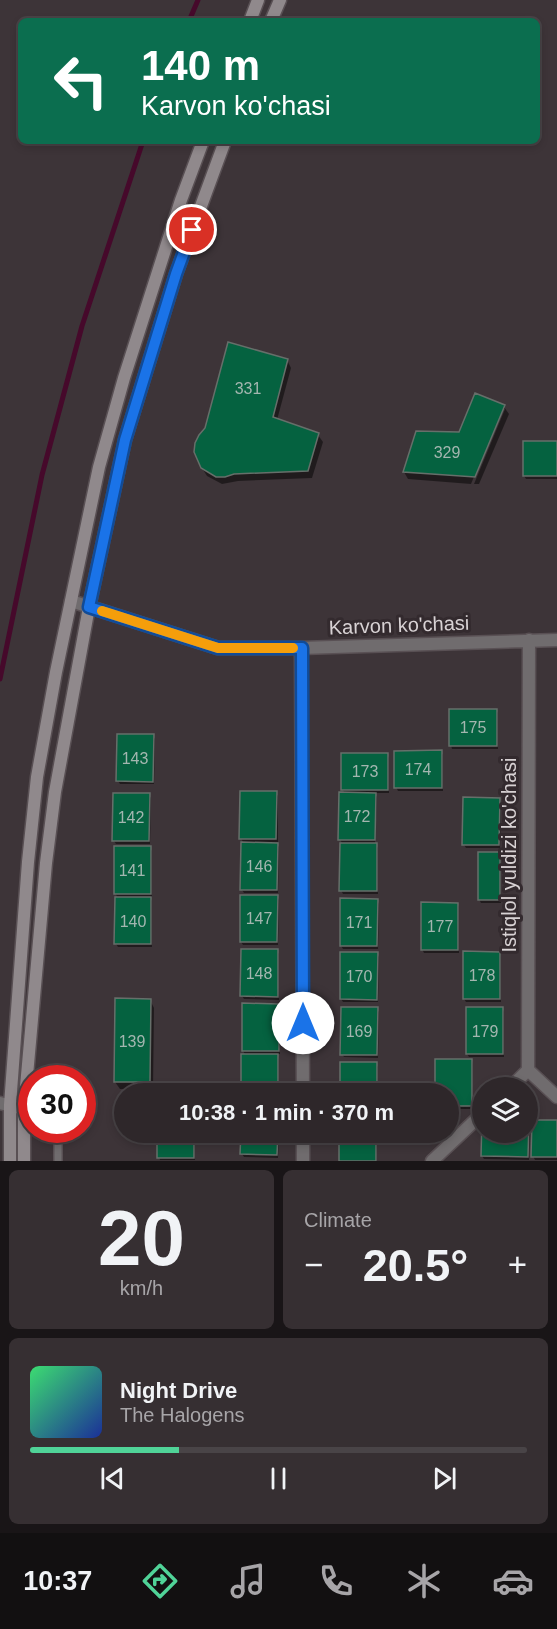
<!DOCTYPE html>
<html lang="en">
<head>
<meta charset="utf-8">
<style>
	:root { --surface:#2e272a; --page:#362f32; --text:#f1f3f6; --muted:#a7a5a8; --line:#494447; --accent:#50d398 }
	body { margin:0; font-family:Helvetica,sans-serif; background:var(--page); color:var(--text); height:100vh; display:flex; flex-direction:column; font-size:22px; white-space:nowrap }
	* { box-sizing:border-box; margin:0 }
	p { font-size:20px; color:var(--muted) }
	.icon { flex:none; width:33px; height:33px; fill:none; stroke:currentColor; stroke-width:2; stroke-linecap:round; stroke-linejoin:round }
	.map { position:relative; height:1161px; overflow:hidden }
	.panel { display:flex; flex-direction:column; gap:9px; padding:9px; background:#191517; flex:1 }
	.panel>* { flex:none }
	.guide { position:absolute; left:18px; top:18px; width:522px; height:126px; border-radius:9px; box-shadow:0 3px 9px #0003,0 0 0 2px var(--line); background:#0b6e4f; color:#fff; overflow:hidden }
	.tools { position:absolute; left:472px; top:1077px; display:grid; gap:12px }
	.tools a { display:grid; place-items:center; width:66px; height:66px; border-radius:50%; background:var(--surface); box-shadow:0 3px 9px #0003,0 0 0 2px var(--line); font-size:30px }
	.speed { position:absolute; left:18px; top:1065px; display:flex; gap:12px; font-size:30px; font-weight:700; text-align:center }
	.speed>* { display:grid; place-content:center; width:78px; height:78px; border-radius:50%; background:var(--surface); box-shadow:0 3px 9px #0003,0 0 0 2px var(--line); line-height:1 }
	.speed .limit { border:9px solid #d22; background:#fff; color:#111 }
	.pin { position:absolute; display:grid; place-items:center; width:51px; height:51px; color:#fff; margin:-26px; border:3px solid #fff; border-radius:50%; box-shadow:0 2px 6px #0007 }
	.me { position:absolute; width:66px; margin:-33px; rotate:0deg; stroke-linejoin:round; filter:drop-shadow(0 0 4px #0008) }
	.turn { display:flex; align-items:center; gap:21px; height:126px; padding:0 24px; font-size:27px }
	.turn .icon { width:78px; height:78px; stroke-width:2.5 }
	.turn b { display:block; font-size:42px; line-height:51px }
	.big { font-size:45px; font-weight:600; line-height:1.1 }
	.panel .widget { flex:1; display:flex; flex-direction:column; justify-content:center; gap:9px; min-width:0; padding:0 21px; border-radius:9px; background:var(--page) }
	.panel .dial { align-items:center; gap:0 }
	.dial b { font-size:78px; line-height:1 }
	.song { display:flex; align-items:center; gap:18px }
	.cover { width:72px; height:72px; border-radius:9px; background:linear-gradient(135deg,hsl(140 70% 55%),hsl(230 70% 35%)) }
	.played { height:6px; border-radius:3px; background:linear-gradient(90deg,var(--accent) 30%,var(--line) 30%) }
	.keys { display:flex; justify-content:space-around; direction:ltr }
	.heat { display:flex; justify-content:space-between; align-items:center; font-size:33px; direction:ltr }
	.panel .tiles { flex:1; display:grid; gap:9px; grid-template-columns:1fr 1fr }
	.widget:last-child { grid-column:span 2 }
	.trip { position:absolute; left:114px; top:1083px; width:345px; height:60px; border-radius:30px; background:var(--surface); box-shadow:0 3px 9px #0003,0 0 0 2px var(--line); font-weight:600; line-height:60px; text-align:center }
	.tabs { display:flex; height:96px; justify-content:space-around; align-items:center; background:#121011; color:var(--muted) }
	.tabs .icon { width:42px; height:42px }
	.tabs .selected { color:var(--accent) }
	.tabs b { font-size:27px; color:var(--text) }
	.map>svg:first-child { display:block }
	.shadow { fill:#0007 }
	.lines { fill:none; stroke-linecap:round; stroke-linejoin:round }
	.stream { stroke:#46092b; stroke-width:5 }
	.building { fill:#056240; stroke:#666f6a; stroke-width:1.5 }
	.lane-casing { stroke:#595054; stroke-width:10 }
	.street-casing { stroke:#595054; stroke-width:15 }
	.secondary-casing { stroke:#595054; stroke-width:15 }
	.lane { stroke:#706c6e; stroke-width:7 }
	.street { stroke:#706c6e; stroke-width:12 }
	.secondary { stroke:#90898c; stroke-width:12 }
	.route-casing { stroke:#114b97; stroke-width:15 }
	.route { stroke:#1a73e8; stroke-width:10 }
	.slow { stroke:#f59e0b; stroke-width:10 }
	.labels { text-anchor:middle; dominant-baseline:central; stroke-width:6; stroke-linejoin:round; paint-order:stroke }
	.number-label { font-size:16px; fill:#a3b6af }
	.street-label { font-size:20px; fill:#d8d2d4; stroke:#332a2e }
</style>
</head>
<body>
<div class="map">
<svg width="557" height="1161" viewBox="0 0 557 1161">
	<rect width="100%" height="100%" fill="#3d3438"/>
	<path class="shadow" d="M287,360L291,368L277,420L318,435L323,442L312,478L238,481L222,484L207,476L202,468Z
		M476,395L504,407L509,414L479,484H474L505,409H502L471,484L408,479L404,472L459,434Z
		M524,442H557V479H526L524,476Z
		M496,710L498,713V749H452L451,745Z
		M153,736L155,739L154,784H120L118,781Z
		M441,752L443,755V791H398L396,787Z
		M387,754L389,758V793H374L377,797L375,843L378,848V894H343L341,890L343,845L340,839L345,794L343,790Z
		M276,793L278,796V842H276L279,847L278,893H244L242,890L244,844L241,838Z
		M149,795L151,798L150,844H116L114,841Z
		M499,799L501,802L500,848H466L464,845Z
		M150,848L152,851V897H150L152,901V947H118L116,944L118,898L115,893Z
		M500,854L501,857V903H481L479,899Z
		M277,896L279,900L278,945H243L241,942Z
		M377,900L379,904L378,949H343L341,946Z
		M458,904L459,907V953H424L422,949Z
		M277,951L279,954V1000L244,999L242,996Z
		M377,953L379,957L378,1002H343L341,999Z
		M500,953L501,957V1002H466L464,999Z
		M150,1000L154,1008L153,1089H120L115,1082Z
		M278,1005L280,1009V1054H277L279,1059V1094H242L246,1056L243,1051Z
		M502,1008L504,1012V1057H469L467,1054Z
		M377,1009L379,1012L378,1058L344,1057L342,1054Z
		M472,1060L473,1064V1109H448V1094Z
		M376,1064L378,1067V1094H341Z
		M528,1121L530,1125L529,1160L484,1159L482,1156L528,1132Z
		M557,1122V1160H535L533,1156Z
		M159,1132H195V1160H160L159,1157Z
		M242,1132H279L278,1158L244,1157L242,1154Z
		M340,1132H377V1161H340Z"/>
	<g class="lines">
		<path class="stream" d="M189,21L198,0
			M0,679L42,475L82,326L143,141"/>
	</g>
	<path class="building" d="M228,342L288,359L273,417L319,433L308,471L234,474L225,477H216L201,468L194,452L195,443L199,435L205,428Z
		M475,393L505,405L475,477L403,472L416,431L459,432Z
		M523,441H557V476H523Z
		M449,709H497V746H449Z
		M117,734H154L153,782L116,781Z
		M442,750V788H394V751Z
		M341,753H388V790H341Z
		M240,791H277L276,839H239Z
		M339,792L376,793L375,840H338Z
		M113,793H150L149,841H112Z
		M463,797L500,798L499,845H462Z
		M241,842L278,843L277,890H240Z
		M340,843H377V891H339Z
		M114,846H151V894H114Z
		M478,852H500V900H478Z
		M240,895H278L277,942H240Z
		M115,897H151V944H114Z
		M340,898L378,899L377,946H340Z
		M421,902L458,903V950H421Z
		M241,949H278V997L240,996Z
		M463,951L500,952V999H463Z
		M340,952H378L377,1000L340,999Z
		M115,998L151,999L150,1082H114Z
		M242,1003L279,1004V1051H242Z
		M341,1007H378L377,1055H340Z
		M466,1007H503V1054H466Z
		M241,1054H278V1094H241Z
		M435,1059H472V1106H448V1094H435Z
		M340,1062H377V1094H340Z
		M482,1119L483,1132H528L529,1120L528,1157L481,1156Z
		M532,1120H557V1157H531Z
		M157,1132H194V1158H157Z
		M241,1132H278L277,1155L240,1154Z
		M339,1132H376V1161H339Z"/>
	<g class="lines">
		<g class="lane-casing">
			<path id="lane" d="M58,1130V1161"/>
		</g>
		<g class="street-casing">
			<path id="street" d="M71,601L218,648H301L557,640
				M301,648L303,1094
				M528,1070L529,640
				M528,1070L557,1097
				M510,1088L528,1070
				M0,1103L24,1109
				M303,1132V1161
				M432,1161L483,1113"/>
		</g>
		<g class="secondary-casing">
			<path id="secondary" d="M250,21L258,0
				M271,21L280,0
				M10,1161V1105L28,862L37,777L56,672L99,467L124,378L181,200L203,141
				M24,1161V1109L46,863L55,792L89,607L125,440L176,274L225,141"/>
		</g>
		<use href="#lane" class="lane"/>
		<use href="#street" class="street"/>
		<use href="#secondary" class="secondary"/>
	</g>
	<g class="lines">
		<g class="route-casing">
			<path id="route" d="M192,230L176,274L125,440L89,607L218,648H302L303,1023"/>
		</g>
		<use href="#route" class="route"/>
		<path class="slow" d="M102,611L218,648H293"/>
	</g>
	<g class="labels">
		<g class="number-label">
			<text x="248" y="388">331</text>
			<text x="447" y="452">329</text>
			<text x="473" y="727">175</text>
			<text x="135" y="758">143</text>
			<text x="418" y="769">174</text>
			<text x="365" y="771">173</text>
			<text x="357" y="816">172</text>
			<text x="131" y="817">142</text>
			<text x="259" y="866">146</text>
			<text x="132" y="870">141</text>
			<text x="259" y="918">147</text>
			<text x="133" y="921">140</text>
			<text x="359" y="922">171</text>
			<text x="440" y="926">177</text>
			<text x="259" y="973">148</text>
			<text x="482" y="975">178</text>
			<text x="359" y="976">170</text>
			<text x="359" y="1031">169</text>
			<text x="485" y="1031">179</text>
			<text x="132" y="1041">139</text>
		</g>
		<g class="street-label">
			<text transform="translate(399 625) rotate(-2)">Karvon ko'chasi</text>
			<text transform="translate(509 855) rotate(-90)">Istiqlol yuldizi ko'chasi</text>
		</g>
	</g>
</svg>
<div class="tools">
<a><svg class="icon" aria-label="layers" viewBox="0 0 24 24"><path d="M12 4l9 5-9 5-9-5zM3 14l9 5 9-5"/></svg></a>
</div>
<div class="speed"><div class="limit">30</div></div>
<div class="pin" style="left:192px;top:230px;background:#d93025"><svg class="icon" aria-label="arrive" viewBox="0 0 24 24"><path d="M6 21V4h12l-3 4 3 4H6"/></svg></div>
<svg class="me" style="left:303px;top:1023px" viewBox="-20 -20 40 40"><circle r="19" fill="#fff"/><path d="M0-13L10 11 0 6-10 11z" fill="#1a73e8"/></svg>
<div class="trip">10:38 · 1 min · 370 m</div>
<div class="guide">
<div class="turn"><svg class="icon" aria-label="left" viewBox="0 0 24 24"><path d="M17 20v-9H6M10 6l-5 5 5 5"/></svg><div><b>140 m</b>Karvon ko'chasi</div></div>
</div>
</div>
<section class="panel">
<div class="tiles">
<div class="widget dial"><b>20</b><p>km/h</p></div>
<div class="widget"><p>Climate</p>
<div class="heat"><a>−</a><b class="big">20.5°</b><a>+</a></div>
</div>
<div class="widget">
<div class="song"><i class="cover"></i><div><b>Night Drive</b><p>The Halogens</p></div></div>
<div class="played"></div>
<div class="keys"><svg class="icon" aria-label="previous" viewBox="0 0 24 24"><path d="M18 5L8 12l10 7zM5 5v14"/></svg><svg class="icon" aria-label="pause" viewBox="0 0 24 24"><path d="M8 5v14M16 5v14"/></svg><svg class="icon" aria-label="next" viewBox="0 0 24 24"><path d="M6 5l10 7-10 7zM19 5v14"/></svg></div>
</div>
</div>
</section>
<nav class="tabs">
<b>10:37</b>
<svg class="icon selected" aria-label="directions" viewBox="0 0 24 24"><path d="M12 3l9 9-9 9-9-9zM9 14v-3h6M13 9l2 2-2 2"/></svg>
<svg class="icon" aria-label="music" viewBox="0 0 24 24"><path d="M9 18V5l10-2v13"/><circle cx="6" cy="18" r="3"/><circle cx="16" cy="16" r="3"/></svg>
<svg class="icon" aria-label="phone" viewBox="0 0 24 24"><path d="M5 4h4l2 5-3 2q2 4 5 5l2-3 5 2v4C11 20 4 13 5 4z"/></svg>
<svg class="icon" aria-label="climate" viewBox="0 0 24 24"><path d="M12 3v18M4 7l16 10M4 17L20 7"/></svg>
<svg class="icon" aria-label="car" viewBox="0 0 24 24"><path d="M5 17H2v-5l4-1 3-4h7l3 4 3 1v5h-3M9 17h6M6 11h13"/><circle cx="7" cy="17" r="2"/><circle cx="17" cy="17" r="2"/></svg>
</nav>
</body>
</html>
